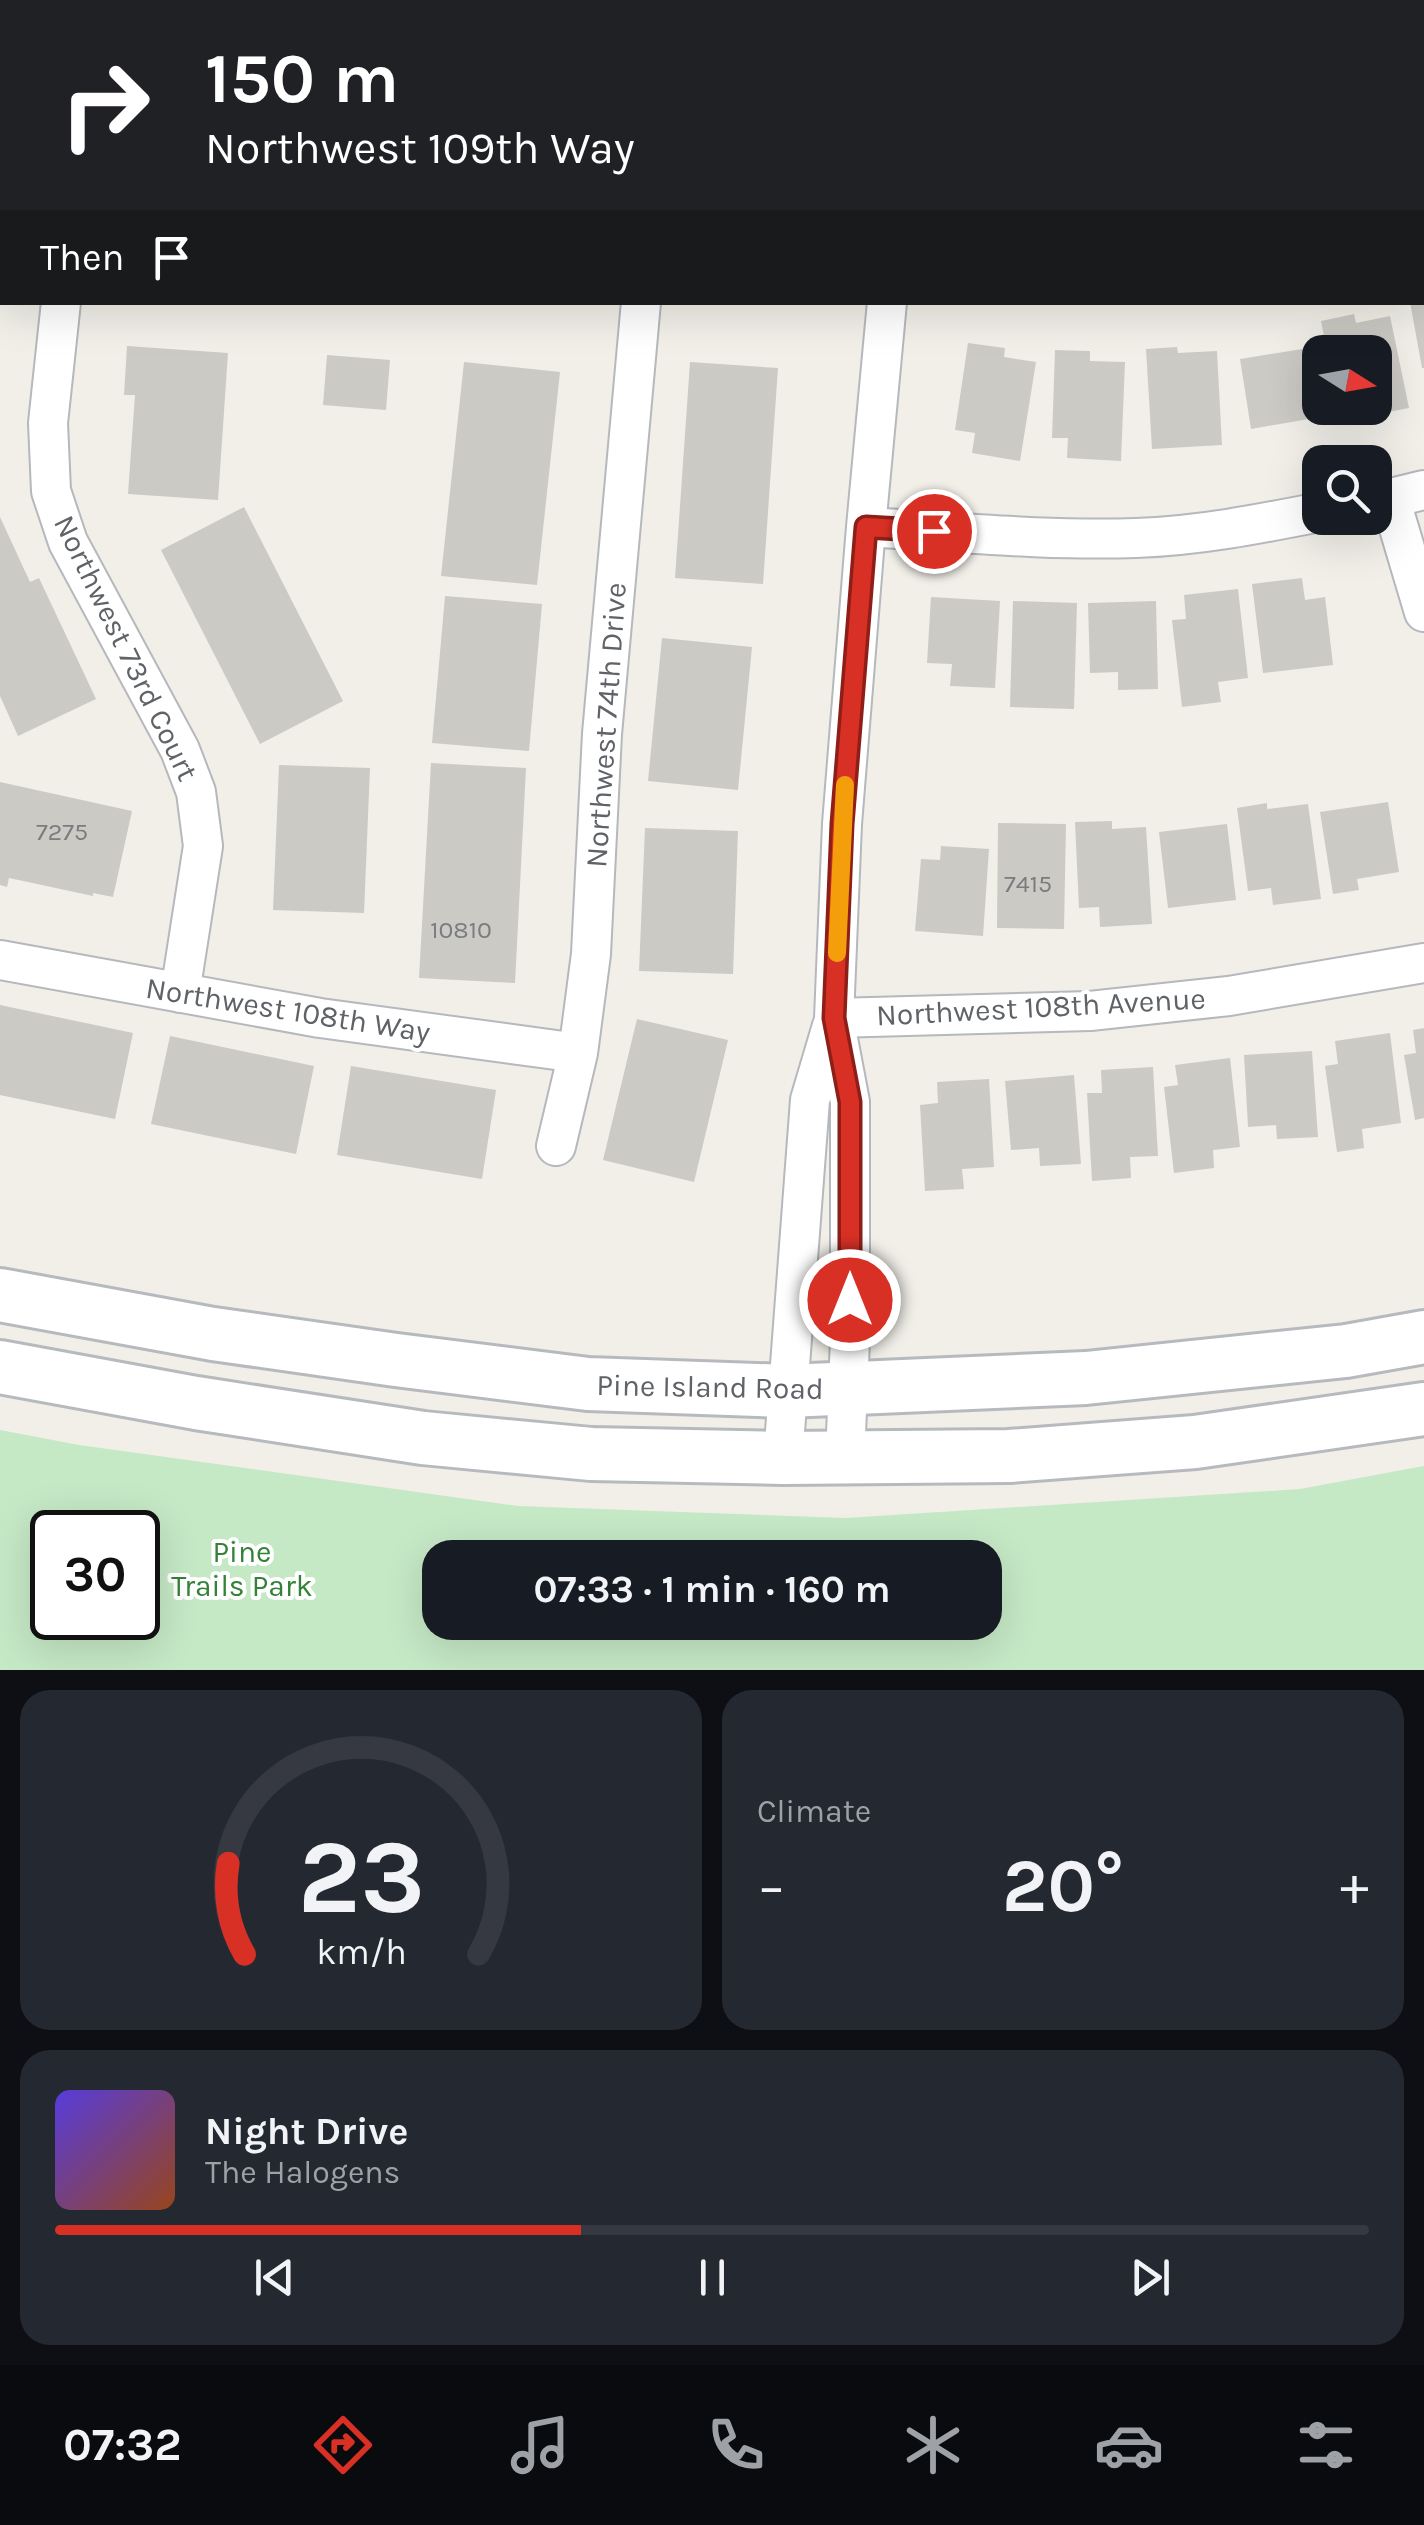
<!DOCTYPE html>
<html lang="en">
<head>
<meta charset="utf-8">
<style>
	:root { --surface:#171b24; --page:#242831; --text:#f1f3f6; --muted:#9ea1a6; --line:#363941; --accent:#d93025 }
	body { margin:0; font-family:Karla,sans-serif; background:var(--page); color:var(--text); height:100vh; display:flex; flex-direction:column; font-size:38px; white-space:nowrap }
	* { box-sizing:border-box; margin:0 }
	p { font-size:32px; color:var(--muted) }
	.icon { flex:none; width:55px; height:55px; fill:none; stroke:currentColor; stroke-width:2; stroke-linecap:round; stroke-linejoin:round }
	.map { position:relative; height:1670px; overflow:hidden }
	.side { display:flex; flex-direction:column; gap:20px; padding:20px; background:#0d0f14; flex:1 }
	.side>* { flex:none }
	.hud { position:absolute; left:0px; top:0px; width:1425px; height:305px; box-shadow:0 10px 40px #0002; background:#202124; color:#fff; overflow:hidden }
	.needle { width:65px; rotate:101deg }
	.buttons { position:absolute; left:1302px; top:335px; display:grid; gap:20px }
	.buttons a { display:grid; place-items:center; width:90px; height:90px; border-radius:20px; background:var(--surface); box-shadow:0 10px 40px #0002; font-size:50px }
	.speed { position:absolute; left:30px; top:1510px; display:flex; gap:20px; font-size:50px; font-weight:700; text-align:center }
	.speed>* { display:grid; place-content:center; width:130px; height:130px; border-radius:50%; background:var(--surface); box-shadow:0 10px 40px #0002; line-height:1 }
	.speed .limit { border:5px solid #111; border-radius:15px; background:#fff; color:#111 }
	.pin { position:absolute; display:grid; place-items:center; width:85px; height:85px; color:#fff; margin:-42px; border:5px solid #fff; border-radius:50%; box-shadow:0 2px 10px #0007 }
	.me { position:absolute; width:110px; margin:-55px; rotate:0deg; stroke-linejoin:round; filter:drop-shadow(0 0 8px #0008) }
	.turn { display:flex; align-items:center; gap:35px; height:210px; padding:0 40px; font-size:45px }
	.turn .icon { width:130px; height:130px; stroke-width:2.5 }
	.turn b { display:block; font-size:70px; line-height:85px }
	.then { display:flex; align-items:center; height:95px; padding:0 40px; background:#0003; gap:20px; font-size:38px }
	.big { font-size:75px; font-weight:700; line-height:1.1 }
	.side .widget { flex:1; display:flex; flex-direction:column; justify-content:center; gap:15px; min-width:0; padding:0 35px; border-radius:30px; background:var(--page) }
	.side .dial { align-items:center; gap:0 }
	.dial svg { height:260px; overflow:visible; fill:none; stroke:var(--line); stroke-width:7; stroke-linecap:round; text-anchor:middle }
	.dial text { fill:var(--text); stroke:none }
	.song { display:flex; align-items:center; gap:30px }
	.cover { width:120px; height:120px; border-radius:15px; background:linear-gradient(135deg,hsl(250 70% 55%),hsl(20 70% 35%)) }
	.played { height:10px; border-radius:5px; background:linear-gradient(90deg,var(--accent) 40%,var(--line) 40%) }
	.keys { display:flex; justify-content:space-around; direction:ltr }
	.heat { display:flex; justify-content:space-between; align-items:center; font-size:55px; direction:ltr }
	.side .tiles { flex:1; display:grid; gap:20px; grid-template-columns:1fr 1fr }
	.widget:last-child { grid-column:span 2 }
	.trip { position:absolute; left:422px; top:1540px; width:580px; height:100px; border-radius:30px; background:var(--surface); box-shadow:0 10px 40px #0002; font-weight:700; line-height:100px; text-align:center }
	.tabs { display:flex; height:160px; justify-content:space-around; align-items:center; background:#090b0e; color:var(--muted) }
	.tabs .icon { width:70px; height:70px }
	.tabs .current { color:var(--accent) }
	.tabs b { font-size:45px; color:var(--text) }
	.map>svg:first-child { display:block }
	.green { fill:#c5e8c5; fill-rule:evenodd }
	.water { fill:#aadaff }
	.building { fill:#cccac5 }
	.lines { fill:none; stroke-linecap:round; stroke-linejoin:round }
	.minor-casing { stroke:#b5b8bc; stroke-width:42 }
	.secondary-casing { stroke:#b6babf; stroke-width:58 }
	.minor { stroke:#fff; stroke-width:38 }
	.secondary { stroke:#fff; stroke-width:52 }
	.route-casing { stroke:#8d1f18; stroke-width:25 }
	.route { stroke:#d93025; stroke-width:18 }
	.slow { stroke:#f59e0b; stroke-width:18 }
	.labels { text-anchor:middle; dominant-baseline:central; stroke-width:8; stroke-linejoin:round; paint-order:stroke }
	.number-label { font-size:25px; fill:#7a7d7f }
	.street-label { font-size:30px; fill:#5f6368; stroke:#fff }
	.park-label { font-size:30px; fill:#348238; stroke:#fff }
</style>
</head>
<body>
<div class="map">
<svg width="1424" height="1670" viewBox="0 0 1424 1670">
	<rect width="100%" height="100%" fill="#f1efe8"/>
	<path class="green" d="M0,1430L79,1445L518,1506L846,1518L1300,1489L1424,1466V1670H0ZM52,1532H138V1618H52ZM440,1558H985V1622H440Z"/>
	<path class="water" d="M128,0H755V2H127Z"/>
	<path class="building" d="M1410,302H1424V368H1422Z
		M1354,314L1356,323L1390,316L1409,408L1341,421L1339,408H1375V352H1327L1321,321Z
		M968,343L1005,348L1004,357L1036,362L1020,461L972,453L975,433L955,430Z
		M127,346L228,353L218,500L128,494L135,395H124Z
		M1177,347L1178,353L1217,351L1222,445L1152,449L1146,349Z
		M1308,348L1320,417L1251,429L1240,359Z
		M1055,350L1090,351V361L1125,362L1121,461L1067,458L1068,438H1052Z
		M327,355L390,360L386,410L323,405Z
		M464,362L560,372L537,585L441,576Z
		M690,362L778,368L763,584L675,578Z
		M244,507L343,701L260,744L161,550Z
		M0,517L30,582L39,578L96,699L18,736L0,696Z
		M1302,578L1305,600L1325,597L1333,665L1263,673L1252,584Z
		M1238,589L1248,678L1218,682L1221,702L1182,707L1172,620L1186,619L1184,595Z
		M445,596L542,604L529,751L432,743Z
		M931,597L1000,601L995,688L950,686L952,664L927,663Z
		M1013,601L1077,603L1074,709L1010,707Z
		M1156,601L1158,689L1118,690V672L1090,673L1088,603Z
		M662,638L752,647L738,790L648,781Z
		M431,763L526,768L515,983L419,978Z
		M279,765L370,768L364,913L273,910Z
		M0,782L132,811L113,897L93,893V896L9,878L7,887L0,885Z
		M1388,802L1399,872L1357,879L1359,890L1333,894L1320,812Z
		M1267,803V809L1308,804L1321,899L1273,905L1271,888L1248,891L1237,808Z
		M1112,821V829L1146,827L1152,924L1100,927L1099,907L1079,908L1075,822Z
		M998,823L1066,824L1064,929L997,928Z
		M1227,824L1236,900L1168,908L1159,832Z
		M645,828L738,831L733,974L639,971Z
		M941,846L989,849L983,936L915,931L921,859L940,860Z
		M0,1005L133,1033L115,1119L0,1095Z
		M637,1019L728,1040L694,1182L603,1160Z
		M1424,1028V1118L1415,1120L1404,1055L1416,1053L1413,1030Z
		M1390,1033L1401,1123L1362,1129L1364,1148L1337,1152L1325,1066L1338,1064L1335,1041Z
		M170,1036L314,1066L296,1154L151,1124Z
		M1312,1051L1318,1137L1277,1139L1276,1125L1248,1127L1244,1055Z
		M1230,1058L1240,1147L1213,1150L1214,1168L1174,1173L1164,1087L1178,1085L1175,1065Z
		M351,1066L496,1090L482,1179L337,1155Z
		M1153,1067L1158,1156L1130,1157L1131,1178L1092,1181L1087,1093H1102L1101,1070Z
		M1074,1075L1081,1164L1040,1166L1039,1148L1011,1150L1005,1081Z
		M989,1079L994,1167L962,1169L964,1189L925,1191L920,1105L938,1103L937,1082Z"/>
	<g class="lines">
		<g class="minor-casing">
			<path id="minor" d="M853,0L855,2
				M1012,2L1013,0
				M0,267H2
				M61,302L48,423L51,491L68,542L180,750L196,792L203,846L180,993
				M1390,498L1424,612
				M1375,502L1424,490
				M866,527C956,532 1046,541 1136,538C1198,536 1259,524 1320,512
				M0,960L320,1018L578,1053
				M834,1018L1090,1011L1229,996L1424,963
				M556,1146L578,1053L591,954L602,734L641,302
				M845,1457L850,1340V1102L834,1018L842,824L866,527L887,302
				M783,1458L810,1100L832,1026"/>
		</g>
		<g class="secondary-casing">
			<path id="secondary" d="M0,1295L213,1334L396,1360L588,1384L787,1391L1086,1378L1346,1351L1424,1337
				M0,1367L196,1403L423,1438L591,1454L783,1458L1009,1456L1195,1442L1424,1409"/>
		</g>
		<use href="#minor" class="minor"/>
		<use href="#secondary" class="secondary"/>
	</g>
	<g class="lines">
		<g class="route-casing">
			<path id="route" d="M850,1300V1102L834,1018L842,824L866,527L934,531"/>
		</g>
		<use href="#route" class="route"/>
		<path class="slow" d="M837,953L845,785"/>
	</g>
	<g class="labels">
		<g class="number-label">
			<text x="62" y="831">7275</text>
			<text x="1028" y="883">7415</text>
			<text x="461" y="929">10810</text>
		</g>
		<g class="street-label">
			<text transform="translate(126 648) rotate(64)">Northwest 73rd Court</text>
			<text transform="translate(606 725) rotate(-86)">Northwest 74th Drive</text>
			<text transform="translate(1041 1007) rotate(-3)">Northwest 108th Avenue</text>
			<text transform="translate(288 1010) rotate(9)">Northwest 108th Way</text>
			<text transform="translate(710 1387) rotate(1)">Pine Island Road</text>
		</g>
		<g class="park-label">
			<text x="242" y="1552">Pine<tspan x="242" dy="34">Trails Park</tspan></text>
		</g>
	</g>
</svg>
<div class="buttons">
<a><svg class="needle" viewBox="-14 -14 28 28"><path d="M0-13l5 13h-10z" fill="#e53935"/><path d="M0 13l5-13h-10z" fill="#9ea1a6"/></svg></a>
<a><svg class="icon" aria-label="search" viewBox="0 0 24 24"><circle cx="10" cy="10" r="6"/><path d="M15 15l6 6"/></svg></a>
</div>
<div class="speed"><div class="limit">30</div></div>
<div class="pin" style="left:934px;top:531px;background:#d93025"><svg class="icon" aria-label="arrive" viewBox="0 0 24 24"><path d="M6 21V4h12l-3 4 3 4H6"/></svg></div>
<svg class="me" style="left:850px;top:1300px" viewBox="-20 -20 40 40"><circle r="17" fill="#d93025" stroke="#fff" stroke-width="3"/><path d="M0-11L8 9 0 5-8 9z" fill="#fff"/></svg>
<div class="trip">07:33 · 1 min · 160 m</div>
<div class="hud">
<div class="turn"><svg class="icon" aria-label="right" viewBox="0 0 24 24"><path d="M7 20v-9h11M14 6l5 5-5 5"/></svg><div><b>150 m</b>Northwest 109th Way</div></div>
<div class="then">Then<svg class="icon" aria-label="arrive" viewBox="0 0 24 24"><path d="M6 21V4h12l-3 4 3 4H6"/></svg></div>
</div>
</div>
<section class="side">
<div class="tiles">
<div class="widget dial"><svg viewBox="0 0 100 80">
<path d="M14 69A42 42 0 1 1 86 69"/>
<path d="M14 69A42 42 0 0 1 9 41" stroke="#d93025"/>
<text x="50" y="56" font-size="32" font-weight="700">23</text>
<text x="50" y="72" font-size="11">km/h</text>
</svg></div>
<div class="widget"><p>Climate</p>
<div class="heat"><a>−</a><b class="big">20°</b><a>+</a></div>
</div>
<div class="widget">
<div class="song"><i class="cover"></i><div><b>Night Drive</b><p>The Halogens</p></div></div>
<div class="played"></div>
<div class="keys"><svg class="icon" aria-label="previous" viewBox="0 0 24 24"><path d="M18 5L8 12l10 7zM5 5v14"/></svg><svg class="icon" aria-label="pause" viewBox="0 0 24 24"><path d="M8 5v14M16 5v14"/></svg><svg class="icon" aria-label="next" viewBox="0 0 24 24"><path d="M6 5l10 7-10 7zM19 5v14"/></svg></div>
</div>
</div>
</section>
<nav class="tabs">
<b>07:32</b>
<svg class="icon current" aria-label="directions" viewBox="0 0 24 24"><path d="M12 3l9 9-9 9-9-9zM9 14v-3h6M13 9l2 2-2 2"/></svg>
<svg class="icon" aria-label="music" viewBox="0 0 24 24"><path d="M9 18V5l10-2v13"/><circle cx="6" cy="18" r="3"/><circle cx="16" cy="16" r="3"/></svg>
<svg class="icon" aria-label="phone" viewBox="0 0 24 24"><path d="M5 4h4l2 5-3 2q2 4 5 5l2-3 5 2v4C11 20 4 13 5 4z"/></svg>
<svg class="icon" aria-label="climate" viewBox="0 0 24 24"><path d="M12 3v18M4 7l16 10M4 17L20 7"/></svg>
<svg class="icon" aria-label="car" viewBox="0 0 24 24"><path d="M5 17H2v-5l4-1 3-4h7l3 4 3 1v5h-3M9 17h6M6 11h13"/><circle cx="7" cy="17" r="2"/><circle cx="17" cy="17" r="2"/></svg>
<svg class="icon" aria-label="filters" viewBox="0 0 24 24"><path d="M4 7h16M4 17h16"/><circle cx="9" cy="7" r="2"/><circle cx="15" cy="17" r="2"/></svg>
</nav>
</body>
</html>
